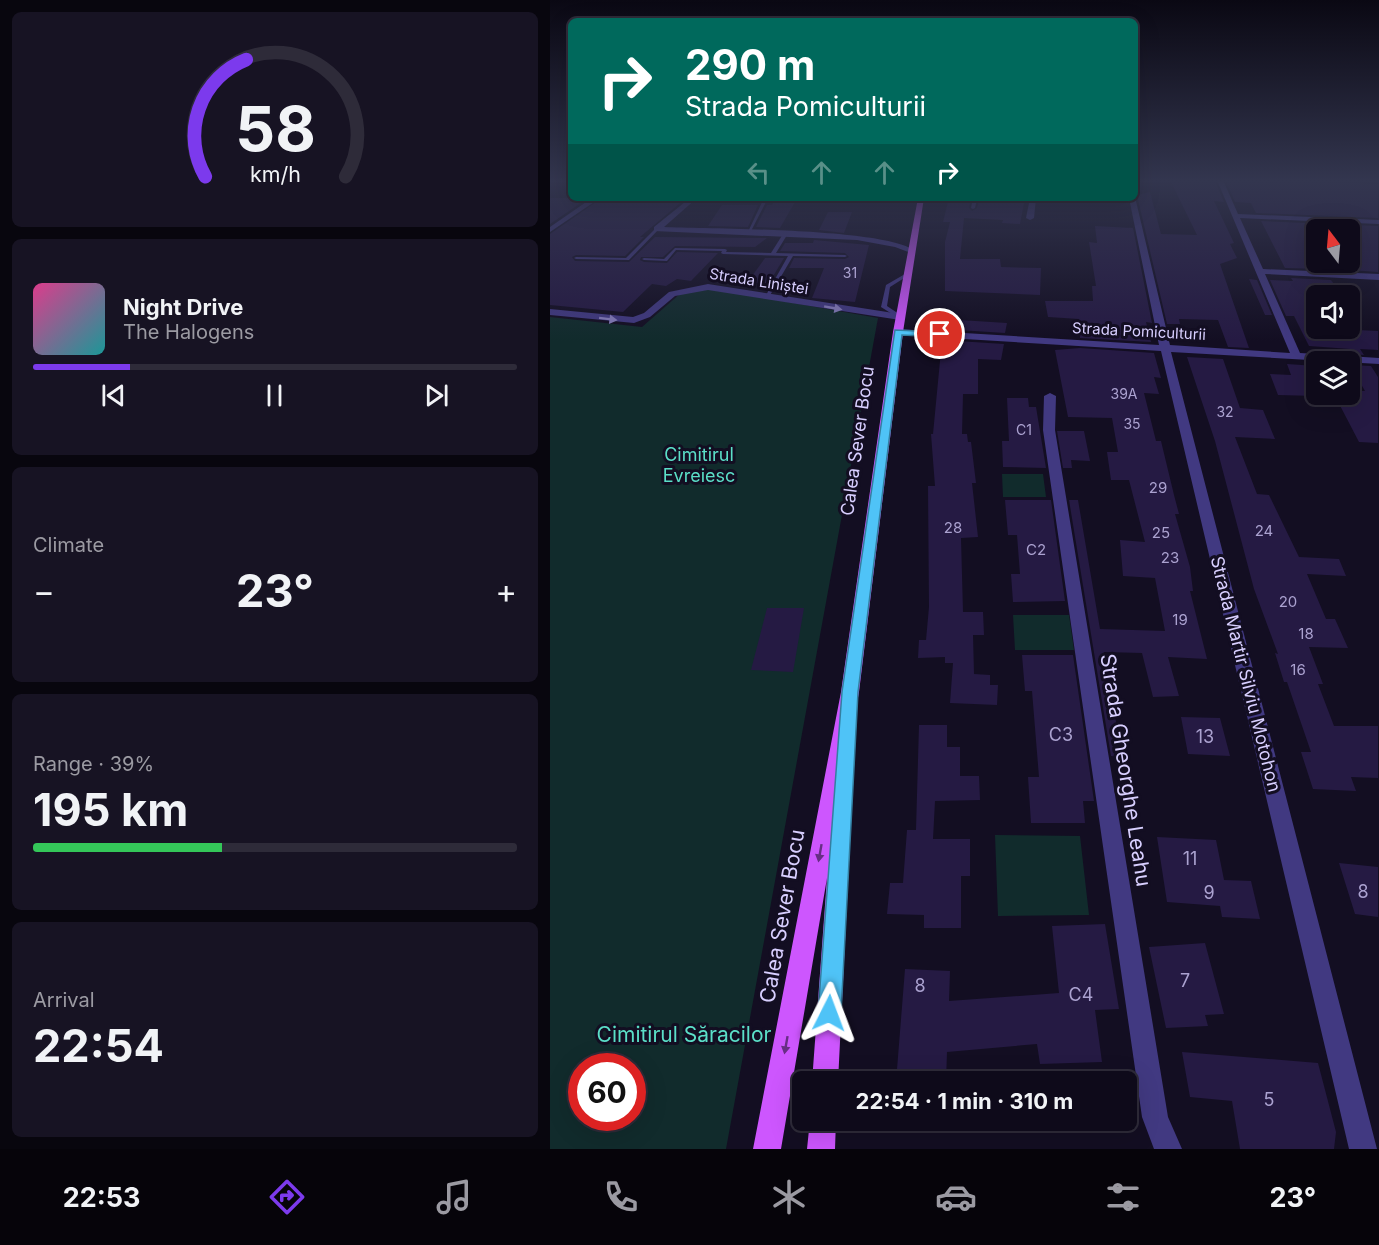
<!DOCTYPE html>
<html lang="en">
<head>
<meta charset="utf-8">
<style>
	:root { --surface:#0e0a1a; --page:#171323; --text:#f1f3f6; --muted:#9b9aa2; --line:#2e2b39; --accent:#7c3aed }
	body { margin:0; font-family:Inter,sans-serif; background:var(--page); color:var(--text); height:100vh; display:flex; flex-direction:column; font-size:22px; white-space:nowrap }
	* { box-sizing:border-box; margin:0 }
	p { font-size:20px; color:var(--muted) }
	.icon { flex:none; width:33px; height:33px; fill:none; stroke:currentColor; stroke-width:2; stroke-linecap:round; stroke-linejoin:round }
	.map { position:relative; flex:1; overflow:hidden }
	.sheet { display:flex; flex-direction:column; gap:12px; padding:12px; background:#08060e; width:550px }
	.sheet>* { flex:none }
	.guide { position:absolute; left:18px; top:18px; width:570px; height:183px; border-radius:9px; box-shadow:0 6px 24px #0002,0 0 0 2px var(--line); background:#00695c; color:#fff; overflow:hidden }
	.needle { width:39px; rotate:344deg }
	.controls { position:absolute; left:756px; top:219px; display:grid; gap:12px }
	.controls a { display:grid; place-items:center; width:54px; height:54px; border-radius:9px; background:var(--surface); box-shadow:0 6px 24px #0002,0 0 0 2px var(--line); font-size:30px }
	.speed { position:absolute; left:18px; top:1053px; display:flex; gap:12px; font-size:30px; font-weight:700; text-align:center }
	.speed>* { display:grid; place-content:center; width:78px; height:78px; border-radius:50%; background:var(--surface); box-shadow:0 6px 24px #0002,0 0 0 2px var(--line); line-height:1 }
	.speed .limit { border:9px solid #d22; background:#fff; color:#111 }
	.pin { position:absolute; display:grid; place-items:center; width:51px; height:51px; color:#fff; margin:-26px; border:3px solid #fff; border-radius:50%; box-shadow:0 2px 6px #0007 }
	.me { position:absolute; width:66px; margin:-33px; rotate:3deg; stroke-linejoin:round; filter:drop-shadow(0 0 4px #0008) }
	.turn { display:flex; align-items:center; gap:21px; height:126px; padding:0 18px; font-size:27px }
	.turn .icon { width:78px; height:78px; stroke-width:2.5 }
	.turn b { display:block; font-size:42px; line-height:51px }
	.lanes { display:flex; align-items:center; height:57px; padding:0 18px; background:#0003; justify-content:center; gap:30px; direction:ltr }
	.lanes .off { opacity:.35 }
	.big { font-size:45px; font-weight:700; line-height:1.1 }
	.sheet .widget { flex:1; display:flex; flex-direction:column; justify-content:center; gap:9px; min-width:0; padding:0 21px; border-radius:9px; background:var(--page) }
	.sheet .dial { align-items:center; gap:0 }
	.dial svg { height:156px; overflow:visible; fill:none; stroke:var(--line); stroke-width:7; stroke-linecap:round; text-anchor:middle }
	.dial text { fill:var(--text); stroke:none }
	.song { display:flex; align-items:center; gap:18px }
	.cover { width:72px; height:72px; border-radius:9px; background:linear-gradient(135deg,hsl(330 70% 55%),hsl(180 70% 35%)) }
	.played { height:6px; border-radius:3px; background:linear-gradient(90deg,var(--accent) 20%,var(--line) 20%) }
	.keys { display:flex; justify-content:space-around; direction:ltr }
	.heat { display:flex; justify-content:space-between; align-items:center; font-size:33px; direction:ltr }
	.charge { height:9px; border-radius:4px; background:linear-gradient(90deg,#34c759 39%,var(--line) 0) }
	.trip { position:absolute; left:242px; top:1071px; width:345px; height:60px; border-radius:9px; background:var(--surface); box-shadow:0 6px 24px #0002,0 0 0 2px var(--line); font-weight:700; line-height:60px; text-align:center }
	.tab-bar { display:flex; height:96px; justify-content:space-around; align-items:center; background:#06040a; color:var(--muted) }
	.tab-bar .icon { width:42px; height:42px }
	.tab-bar .on { color:var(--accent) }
	.tab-bar b { font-size:27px; color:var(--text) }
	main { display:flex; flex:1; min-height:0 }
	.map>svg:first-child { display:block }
	.green { fill:#112b2c; fill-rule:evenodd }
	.building { fill:#251a43 }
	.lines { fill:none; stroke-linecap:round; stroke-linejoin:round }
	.service { fill:#413981; fill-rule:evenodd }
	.minor { fill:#413981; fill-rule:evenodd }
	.primary { fill:#cd56fe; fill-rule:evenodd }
	.oneway { fill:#857cba }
	.oneway2 { fill:#672e85 }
	.route { fill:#4fc3f7; stroke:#337fa1; stroke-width:1.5 }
	.labels { text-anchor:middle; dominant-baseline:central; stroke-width:6; stroke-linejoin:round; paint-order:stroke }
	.far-number-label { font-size:14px; fill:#aba2d0 }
	.far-street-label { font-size:15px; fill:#d8cfff; stroke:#130e22 }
	.number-label { font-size:15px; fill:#aba2d0 }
	.street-label { font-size:18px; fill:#d8cfff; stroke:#130e22 }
	.park-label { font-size:18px; fill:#5bdfc8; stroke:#130e22 }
	.near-number-label { font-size:18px; fill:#aba2d0 }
	.near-street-label { font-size:21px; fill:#d8cfff; stroke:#130e22 }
	.near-park-label { font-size:21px; fill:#5bdfc8; stroke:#130e22 }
</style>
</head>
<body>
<main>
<section class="sheet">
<div class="widget dial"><svg viewBox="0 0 100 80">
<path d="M14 69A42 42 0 1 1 86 69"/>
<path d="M14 69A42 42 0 0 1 35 9" stroke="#7c3aed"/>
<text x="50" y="56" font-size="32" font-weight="700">58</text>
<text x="50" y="72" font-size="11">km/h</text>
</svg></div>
<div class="widget">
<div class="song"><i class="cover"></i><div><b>Night Drive</b><p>The Halogens</p></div></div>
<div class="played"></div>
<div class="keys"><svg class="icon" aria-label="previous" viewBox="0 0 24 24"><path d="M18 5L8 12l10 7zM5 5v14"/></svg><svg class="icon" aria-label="pause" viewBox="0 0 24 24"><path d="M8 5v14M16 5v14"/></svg><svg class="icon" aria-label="next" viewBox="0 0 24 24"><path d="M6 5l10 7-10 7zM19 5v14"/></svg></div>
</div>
<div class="widget"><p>Climate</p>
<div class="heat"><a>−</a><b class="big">23°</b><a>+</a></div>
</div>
<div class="widget"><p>Range · 39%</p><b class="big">195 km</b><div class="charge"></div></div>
<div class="widget"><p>Arrival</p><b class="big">22:54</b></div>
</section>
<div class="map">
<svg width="829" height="1149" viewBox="0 0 829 1149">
	<rect width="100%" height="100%" fill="#130e22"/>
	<path class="green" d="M164,289L328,318L176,1149H0V317L92,327L131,293ZM32,1066H82V1118H32Z
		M452,474H493L496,497H453Z
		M463,615H519L524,650H465Z
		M445,835L530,836L539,915L448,916Z"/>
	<path class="building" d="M620,180L665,181L674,202L664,201L684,243L680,244L687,258L670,264L699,348L678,347L668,320L629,319L630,324H617L587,195L600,192L611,234L647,235Z
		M731,180L828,184V218L706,213L701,203L685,202L676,181Z
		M0,198H38L0,224Z
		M52,198H136L90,237H94L75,256L26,255L22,257L25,261L79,262L105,237L217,238L205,247L125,246L113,257H91L90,260L94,262L117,263L127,252L168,253L141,281L127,279L116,286L102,284L73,312L0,305V234Z
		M399,198H421L419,208L422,211L427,208L429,201L474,203L470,224L452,223L453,220L414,218L410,259H450L451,267L491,268L490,295L395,291V242L400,222H393Z
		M224,202H245L230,228L206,227L217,205H222Z
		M172,205H208L198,227L158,226Z
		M278,212H302L294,233L269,230Z
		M711,221L828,226V272L800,270V230H766V262L774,269L735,268Z
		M545,226L583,228L602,323L596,322L601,342L530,338L529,319L498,317L495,301H543L542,286H546L539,242L547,243Z
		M264,240L319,245L305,302L262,298L274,268H239L244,258L295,259L299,257L295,253L230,251L235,243H263Z
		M215,258H234L219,283H197Z
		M741,278L781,280L791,294L759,296L766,308V328L828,331V350L810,349L814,355L800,354V349L759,346L744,316H736L720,280L743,281Z
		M699,279L707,280L722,315H715Z
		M394,319L457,323L455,333L393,329Z
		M392,340L454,344L451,360L428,359V394H413L412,434H417L418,442H421L426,483H422L428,537L411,538L413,612H433L434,635H423L424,674L440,675V685H448L447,705L400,703L403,663H395V657L368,658L369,640H376L379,607L378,486H385L381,434H383Z
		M530,348L604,353L611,378L604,377L609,394L594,393L606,441H611L624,495L629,514H625L640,567L643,591H640L657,659L618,657L629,696L603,697L592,653L554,652L572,757L561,756L519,500H528L550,629L615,631L605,578L573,576L570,540L595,542L579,480H561L557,452H568L562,418L518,417L505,350Z
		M637,357L673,359L690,408L713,410L725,439L685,437L707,494L719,495L749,557L789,559L796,576L757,574L776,619H785L798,648L759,647L773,684H768L784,726H828V778L801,777L806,791L763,789L751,752H761L737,682H734L725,653L728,654L704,589L665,441Z
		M737,364L766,366V396L728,395L720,374L741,375Z
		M800,365L821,366L828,377V443L809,442L784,394H800V391H815Z
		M457,398H478L479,407H486L496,468L453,467L452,441H459Z
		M507,431H534L540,461L521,460L522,468H513Z
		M455,500H501L515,601L463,602L461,574H470L467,535H458Z
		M217,608H254L243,672L201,670Z
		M472,655H523L544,801H533L535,823H481L478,777H489L482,691H475Z
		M631,717L670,718L680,756L638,754Z
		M369,725H397V747H410V776H429L430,800L385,801L383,839H420V876H411V928H374V915L337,914L340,883H353L357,830H366Z
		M607,837L666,840L674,880L701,881L710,919L672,917L670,906L617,902Z
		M789,863L828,867V917L805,914Z
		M555,924L569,1009L545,1010L552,1062L490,1064L487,1044L397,1052L396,1082H346L355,969L400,971L399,1001L509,993L502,926Z
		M655,943L674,1014L655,1015L658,1026L616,1028L599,947Z
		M632,1052L768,1063L786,1132L784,1149H690L682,1101L640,1097Z"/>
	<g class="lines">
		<path class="service" d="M214,198H218L200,233L197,234Z
			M423,198H458L485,200L483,201L427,199L425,208L423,209L421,208Z
			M106,228L109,229L79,260L26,259L24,258L26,257L76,258Z
			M233,234L237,235L226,253L295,255L297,256L295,257L243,256L219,297L217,298L215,297L238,256L173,254L171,253L172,251L126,250L117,261L94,260L92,259L94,258L114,259L125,248L175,249L177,250L176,252L221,253Z
			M355,274L359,275L340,287L337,306L352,316L353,317L350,319L331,307L336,285Z"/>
		<path class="minor" d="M667,180H673L688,214L829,220V224L690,218L713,269L829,274V280L715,274L750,353L829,358V364L621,352L827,1149H799L611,351L348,335L343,332L348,329L609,345L579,198L585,197L620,345L740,353Z
			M42,198H50L0,232V227Z
			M140,198H147L114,227C161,229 335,228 365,251L361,253L345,247L307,240L104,231V227Z
			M480,198H486L484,218L480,220L476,218Z
			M158,284L350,314L355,317L350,320L158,290L125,296L100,317L84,323L0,315V309L83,317L94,313L119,292Z
			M500,393L506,396L505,430L618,1117L632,1149H604L592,1117L493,430L494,396Z"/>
		<path class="primary" d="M368,198H374L353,332L309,692L298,753L304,761L288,1082H262L277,878L231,1149H203L291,692L343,332Z
			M260,1120H286L285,1149H257Z"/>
	</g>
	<defs><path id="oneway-solid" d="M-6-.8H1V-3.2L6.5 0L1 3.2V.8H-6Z" transform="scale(1.5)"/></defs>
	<g class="oneway">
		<use href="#oneway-solid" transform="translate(283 308) rotate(10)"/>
		<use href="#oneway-solid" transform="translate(58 319) rotate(7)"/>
	</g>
	<g class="oneway2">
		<use href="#oneway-solid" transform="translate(270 853) rotate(100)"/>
		<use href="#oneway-solid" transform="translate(236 1045) rotate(100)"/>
	</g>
	<linearGradient id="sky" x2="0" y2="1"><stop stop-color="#0a0813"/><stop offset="0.53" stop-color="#33364f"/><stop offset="1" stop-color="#33364f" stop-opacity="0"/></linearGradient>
	<rect width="829" height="341" fill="url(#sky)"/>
	<path class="route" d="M345,330L390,332L394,334L390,337L352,335L308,692L291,1013L287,1021L279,1024L272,1021L268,1013L292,692Z"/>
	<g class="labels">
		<g class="far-number-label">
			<text x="300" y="272">31</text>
			<text x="574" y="393">39A</text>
			<text x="675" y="411">32</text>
			<text x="582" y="423">35</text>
			<text x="474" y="429">C1</text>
		</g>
		<g class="far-street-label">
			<text transform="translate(209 281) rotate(9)">Strada Liniștei</text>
			<text transform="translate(589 331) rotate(3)">Strada Pomiculturii</text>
		</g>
		<g class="number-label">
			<text x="608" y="487">29</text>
			<text x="403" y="527">28</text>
			<text x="714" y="530">24</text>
			<text x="611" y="532">25</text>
			<text x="486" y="549">C2</text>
			<text x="620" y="557">23</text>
			<text x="738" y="601">20</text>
			<text x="630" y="619">19</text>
			<text x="756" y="633">18</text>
			<text x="748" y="669">16</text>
		</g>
		<g class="street-label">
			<text transform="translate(307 441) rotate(-82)">Calea Sever Bocu</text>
			<text transform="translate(696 674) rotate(76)">Strada Martir Silviu Motohon</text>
		</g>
		<g class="park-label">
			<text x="149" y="454">Cimitirul<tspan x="149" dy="21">Evreiesc</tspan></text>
		</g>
		<g class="near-number-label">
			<text x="511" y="734">C3</text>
			<text x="655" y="736">13</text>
			<text x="640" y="858">11</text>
			<text x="813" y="891">8</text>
			<text x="659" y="892">9</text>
			<text x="635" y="980">7</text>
			<text x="370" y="985">8</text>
			<text x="531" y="994">C4</text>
			<text x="719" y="1099">5</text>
		</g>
		<g class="near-street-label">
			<text transform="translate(576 770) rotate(81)">Strada Gheorghe Leahu</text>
			<text transform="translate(232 916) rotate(-80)">Calea Sever Bocu</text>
		</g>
		<g class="near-park-label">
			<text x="134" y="1034">Cimitirul Săracilor</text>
		</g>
	</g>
</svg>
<div class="controls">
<a><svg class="needle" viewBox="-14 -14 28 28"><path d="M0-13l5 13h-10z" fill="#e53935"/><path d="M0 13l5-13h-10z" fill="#9b9aa2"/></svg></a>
<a><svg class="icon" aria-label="sound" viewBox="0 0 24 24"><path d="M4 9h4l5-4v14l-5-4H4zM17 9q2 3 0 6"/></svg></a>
<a><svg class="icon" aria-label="layers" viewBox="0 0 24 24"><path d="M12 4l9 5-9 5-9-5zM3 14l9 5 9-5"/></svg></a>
</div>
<div class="speed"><div class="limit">60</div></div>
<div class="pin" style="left:390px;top:334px;background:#d93025"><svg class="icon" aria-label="arrive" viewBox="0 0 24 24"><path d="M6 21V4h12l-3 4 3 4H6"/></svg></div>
<svg class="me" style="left:279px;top:1013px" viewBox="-20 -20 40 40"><path d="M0-17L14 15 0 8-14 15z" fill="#4fc3f7" stroke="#fff" stroke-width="4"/></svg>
<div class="trip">22:54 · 1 min · 310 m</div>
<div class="guide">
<div class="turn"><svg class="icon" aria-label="right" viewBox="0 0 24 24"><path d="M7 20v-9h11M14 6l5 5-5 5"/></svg><div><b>290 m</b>Strada Pomiculturii</div></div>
<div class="lanes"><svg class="icon off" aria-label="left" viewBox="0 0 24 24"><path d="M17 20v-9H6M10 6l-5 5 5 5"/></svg><svg class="icon off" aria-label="ahead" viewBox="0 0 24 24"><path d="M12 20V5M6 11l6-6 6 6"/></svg><svg class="icon off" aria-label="ahead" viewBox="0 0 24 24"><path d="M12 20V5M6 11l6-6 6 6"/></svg><svg class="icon" aria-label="right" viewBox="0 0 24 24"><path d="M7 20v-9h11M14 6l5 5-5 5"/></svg></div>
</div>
</div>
</main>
<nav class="tab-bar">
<b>22:53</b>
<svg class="icon on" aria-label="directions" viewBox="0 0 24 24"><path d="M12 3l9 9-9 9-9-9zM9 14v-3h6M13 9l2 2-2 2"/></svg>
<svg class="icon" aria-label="music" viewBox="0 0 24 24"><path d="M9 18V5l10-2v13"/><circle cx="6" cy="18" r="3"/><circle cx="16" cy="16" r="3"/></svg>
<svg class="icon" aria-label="phone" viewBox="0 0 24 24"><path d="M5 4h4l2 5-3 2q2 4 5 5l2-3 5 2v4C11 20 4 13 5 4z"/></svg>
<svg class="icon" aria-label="climate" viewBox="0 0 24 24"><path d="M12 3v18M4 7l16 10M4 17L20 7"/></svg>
<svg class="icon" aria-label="car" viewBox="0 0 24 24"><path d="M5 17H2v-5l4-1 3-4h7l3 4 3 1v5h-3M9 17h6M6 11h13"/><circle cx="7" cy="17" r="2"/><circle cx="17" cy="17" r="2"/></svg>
<svg class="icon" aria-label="filters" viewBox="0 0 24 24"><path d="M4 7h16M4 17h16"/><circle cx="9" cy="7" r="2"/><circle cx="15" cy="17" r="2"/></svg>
<b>23°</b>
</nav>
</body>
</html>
